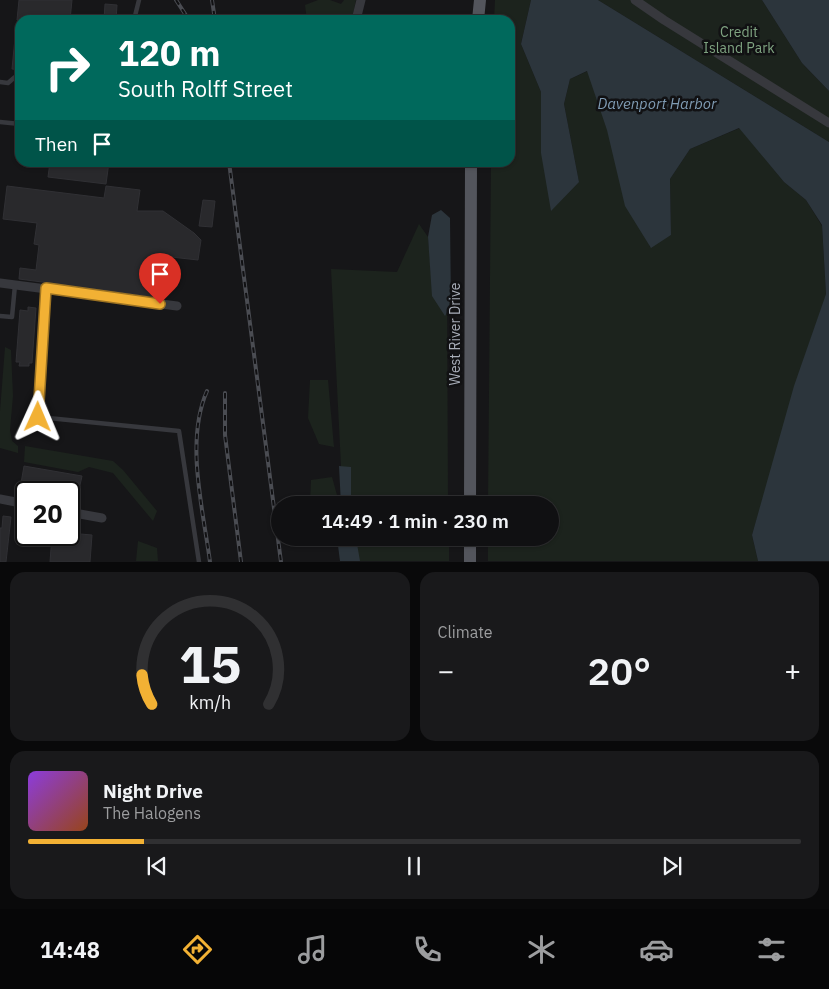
<!DOCTYPE html>
<html lang="en">
<head>
<meta charset="utf-8">
<style>
	:root { --surface:#101012; --page:#19191b; --text:#f1f3f6; --muted:#9c9d9f; --line:#303032; --accent:#f2b134 }
	body { margin:0; font-family:"IBM Plex Sans",sans-serif; background:var(--page); color:var(--text); height:100vh; display:flex; flex-direction:column; font-size:19px; white-space:nowrap }
	* { box-sizing:border-box; margin:0 }
	p { font-size:16px; color:var(--muted) }
	.icon { flex:none; width:28px; height:28px; fill:none; stroke:currentColor; stroke-width:2; stroke-linecap:round; stroke-linejoin:round }
	.map { position:relative; height:562px; overflow:hidden }
	.sheet { display:flex; flex-direction:column; gap:10px; padding:10px; background:#09090a; flex:1 }
	.sheet>* { flex:none }
	.guide { position:absolute; left:15px; top:15px; width:500px; height:152px; border-radius:15px; box-shadow:0 1px 4px #0004,0 0 0 1px var(--line); background:#00695c; color:#fff; overflow:hidden }
	.speed { position:absolute; left:15px; top:481px; display:flex; gap:10px; font-size:25px; font-weight:700; text-align:center }
	.speed>* { display:grid; place-content:center; width:65px; height:65px; border-radius:50%; background:var(--surface); box-shadow:0 1px 4px #0004,0 0 0 1px var(--line); line-height:1 }
	.speed .limit { border:2px solid #111; border-radius:8px; background:#fff; color:#111 }
	.pin { position:absolute; display:grid; place-items:center; width:42px; height:42px; color:#fff; margin:-51px -21px; border-radius:50% 50% 50% 0; rotate:-45deg; box-shadow:0 0 5px #0007 }
	.pin .icon { rotate:45deg }
	.me { position:absolute; width:55px; margin:-28px; rotate:1deg; stroke-linejoin:round; filter:drop-shadow(0 0 4px #0008) }
	.turn { display:flex; align-items:center; gap:18px; height:105px; padding:0 20px; font-size:22px }
	.turn .icon { width:65px; height:65px; stroke-width:2.5 }
	.turn b { display:block; font-size:35px; line-height:42px }
	.then { display:flex; align-items:center; height:48px; padding:0 20px; background:#0003; gap:10px; font-size:19px }
	.big { font-size:38px; font-weight:600; line-height:1.1 }
	.sheet .card { flex:1; display:flex; flex-direction:column; justify-content:center; gap:8px; min-width:0; padding:0 18px; border-radius:15px; background:var(--page) }
	.sheet .dial { align-items:center; gap:0 }
	.dial svg { height:130px; overflow:visible; fill:none; stroke:var(--line); stroke-width:7; stroke-linecap:round; text-anchor:middle }
	.dial text { fill:var(--text); stroke:none }
	.song { display:flex; align-items:center; gap:15px }
	.cover { width:60px; height:60px; border-radius:8px; background:linear-gradient(135deg,hsl(270 70% 55%),hsl(20 70% 35%)) }
	.played { height:5px; border-radius:2px; background:linear-gradient(90deg,var(--accent) 15%,var(--line) 15%) }
	.keys { display:flex; justify-content:space-around; direction:ltr }
	.heat { display:flex; justify-content:space-between; align-items:center; font-size:28px; direction:ltr }
	.sheet .tiles { flex:1; display:grid; gap:10px; grid-template-columns:1fr 1fr }
	.card:last-child { grid-column:span 2 }
	.trip { position:absolute; left:271px; top:496px; width:288px; height:50px; border-radius:25px; background:var(--surface); box-shadow:0 1px 4px #0004,0 0 0 1px var(--line); font-weight:600; line-height:50px; text-align:center }
	.tabs { display:flex; height:80px; justify-content:space-around; align-items:center; background:#060607; color:var(--muted) }
	.tabs .icon { width:35px; height:35px }
	.tabs .current { color:var(--accent) }
	.tabs b { font-size:22px; color:var(--text) }
	.map>svg:first-child { display:block }
	.green { fill:#1c231d }
	.water { fill:#2c353c }
	.building { fill:#29292c; stroke:#303034 }
	.lines { fill:none; stroke-linecap:round; stroke-linejoin:round }
	.service { stroke:#37383d; stroke-width:4.5 }
	.minor { stroke:#37383d; stroke-width:9 }
	.primary { stroke:#53555c; stroke-width:12 }
	.rail-casing { stroke:#4a4c52; stroke-width:4 }
	.rail { stroke:#111113; stroke-width:2; stroke-dasharray:5.5; stroke-linecap:butt }
	.route-casing { stroke:#9d7322; stroke-width:12 }
	.route { stroke:#f2b134; stroke-width:9 }
	.labels { text-anchor:middle; dominant-baseline:central; stroke-width:5; stroke-linejoin:round; paint-order:stroke }
	.park-label { font-size:14px; fill:#7fa381; stroke:#111113 }
	.street-label { font-size:14px; fill:#a8adb8; stroke:#111113 }
	.water-label { font-size:15px; font-style:italic; fill:#7f9bb3; stroke:#111113 }
</style>
</head>
<body>
<div class="map">
<svg width="829" height="562" viewBox="0 0 829 562">
	<rect width="100%" height="100%" fill="#161618"/>
	<path class="green" d="M318,0H330L341,4L344,0H356L352,20H307L305,5Z
		M495,0H531L521,44L541,92V153L579,182L564,104L570,79L588,71L650,247L671,235L670,179L690,149L740,128L784,182L806,200L822,226L826,295L806,353L752,535L758,561H488V538H550V505H488L491,163L510,162V20H494Z
		M598,0H762L802,63L829,91V142Z
		M419,224L428,237L431,273L447,274L448,505H343L331,269L397,272Z
		M5,347L11,350L13,396L10,430L12,441L18,446V453L0,448V411Z
		M310,380H328L334,447L319,444L308,418Z
		M25,446L113,461L123,470L157,511L153,521L113,473L89,467L78,472L24,462Z
		M332,477L338,499L336,505H310L311,480Z
		M344,538H449V561H346Z
		M138,541L157,548L158,561H136Z"/>
	<path class="water" d="M531,0H598L829,142V561H758L752,535L794,386L826,294L822,225L806,200L784,182L739,128L690,149L670,179L671,235L651,248L625,206L607,130L587,71L570,79L564,104L579,182L551,211L541,153V92L521,44Z
		M762,0H829V91L802,63Z
		M441,210L450,218L451,305L445,316L432,296L428,237L432,215Z
		M339,466L351,467V505H341Z
		M337,538H356L360,561H340Z"/>
	<path class="building" d="M19,0H72L70,20H17Z
		M105,4L117,5L116,20H104Z
		M16,28H20V70L12,69Z
		M50,162H109L106,184L48,177Z
		M7,186L104,198L106,186L140,190L137,211H163L194,233L201,240L198,260L153,255L152,260H146L144,271L148,272L146,281L165,283L164,298L19,279L20,268L36,270L39,245L34,244L37,223L3,219Z
		M203,200L215,201L212,227L199,226Z
		M28,307L36,308L32,363H29V366H19L20,362H16L20,310L28,311Z
		M24,466L82,476L77,499L69,498V492H41L20,489Z
		M3,516L11,517L6,562H0V528H2Z
		M69,533L92,535L90,562H50L52,535Z"/>
	<g class="lines">
		<path class="service" d="M134,20L139,0
			M0,82L8,83L15,77H20
			M0,122L20,124
			M46,288L38,417L179,431L199,562
			M0,316L12,317L15,285"/>
		<path class="minor" d="M635,0L664,20L829,123
			M356,20L361,0
			M0,283L177,306
			M0,499L26,504
			M69,512L102,518"/>
		<path class="primary" d="M478,20L480,0
			M470,505L471,162
			M470,562V538"/>
		<g class="rail-casing">
			<path id="rail" d="M176,0L189,20
				M212,0L215,20
				M229,162L281,562
				M207,391C185,441 203,509 210,562
				M225,393V435L241,562"/>
		</g>
		<use href="#rail" class="rail"/>
	</g>
	<g class="lines">
		<g class="route-casing">
			<path id="route" d="M38,417L46,288L160,304"/>
		</g>
		<use href="#route" class="route"/>
	</g>
	<g class="labels">
		<g class="park-label">
			<text x="739" y="32">Credit<tspan x="739" dy="16">Island Park</tspan></text>
		</g>
		<g class="street-label">
			<text transform="translate(455 334) rotate(-90)">West River Drive</text>
		</g>
		<g class="water-label">
			<text x="657" y="103">Davenport Harbor</text>
		</g>
	</g>
</svg>
<div class="speed"><div class="limit">20</div></div>
<div class="pin" style="left:160px;top:304px;background:#d93025"><svg class="icon" aria-label="arrive" viewBox="0 0 24 24"><path d="M6 21V4h12l-3 4 3 4H6"/></svg></div>
<svg class="me" style="left:38px;top:417px" viewBox="-20 -20 40 40"><path d="M0-17L14 15 0 8-14 15z" fill="#f2b134" stroke="#fff" stroke-width="4"/></svg>
<div class="trip">14:49 · 1 min · 230 m</div>
<div class="guide">
<div class="turn"><svg class="icon" aria-label="right" viewBox="0 0 24 24"><path d="M7 20v-9h11M14 6l5 5-5 5"/></svg><div><b>120 m</b>South Rolff Street</div></div>
<div class="then">Then<svg class="icon" aria-label="arrive" viewBox="0 0 24 24"><path d="M6 21V4h12l-3 4 3 4H6"/></svg></div>
</div>
</div>
<section class="sheet">
<div class="tiles">
<div class="card dial"><svg viewBox="0 0 100 80">
<path d="M14 69A42 42 0 1 1 86 69"/>
<path d="M14 69A42 42 0 0 1 8 51" stroke="#f2b134"/>
<text x="50" y="56" font-size="32" font-weight="700">15</text>
<text x="50" y="72" font-size="11">km/h</text>
</svg></div>
<div class="card"><p>Climate</p>
<div class="heat"><a>−</a><b class="big">20°</b><a>+</a></div>
</div>
<div class="card">
<div class="song"><i class="cover"></i><div><b>Night Drive</b><p>The Halogens</p></div></div>
<div class="played"></div>
<div class="keys"><svg class="icon" aria-label="previous" viewBox="0 0 24 24"><path d="M18 5L8 12l10 7zM5 5v14"/></svg><svg class="icon" aria-label="pause" viewBox="0 0 24 24"><path d="M8 5v14M16 5v14"/></svg><svg class="icon" aria-label="next" viewBox="0 0 24 24"><path d="M6 5l10 7-10 7zM19 5v14"/></svg></div>
</div>
</div>
</section>
<nav class="tabs">
<b>14:48</b>
<svg class="icon current" aria-label="directions" viewBox="0 0 24 24"><path d="M12 3l9 9-9 9-9-9zM9 14v-3h6M13 9l2 2-2 2"/></svg>
<svg class="icon" aria-label="music" viewBox="0 0 24 24"><path d="M9 18V5l10-2v13"/><circle cx="6" cy="18" r="3"/><circle cx="16" cy="16" r="3"/></svg>
<svg class="icon" aria-label="phone" viewBox="0 0 24 24"><path d="M5 4h4l2 5-3 2q2 4 5 5l2-3 5 2v4C11 20 4 13 5 4z"/></svg>
<svg class="icon" aria-label="climate" viewBox="0 0 24 24"><path d="M12 3v18M4 7l16 10M4 17L20 7"/></svg>
<svg class="icon" aria-label="car" viewBox="0 0 24 24"><path d="M5 17H2v-5l4-1 3-4h7l3 4 3 1v5h-3M9 17h6M6 11h13"/><circle cx="7" cy="17" r="2"/><circle cx="17" cy="17" r="2"/></svg>
<svg class="icon" aria-label="filters" viewBox="0 0 24 24"><path d="M4 7h16M4 17h16"/><circle cx="9" cy="7" r="2"/><circle cx="15" cy="17" r="2"/></svg>
</nav>
</body>
</html>
